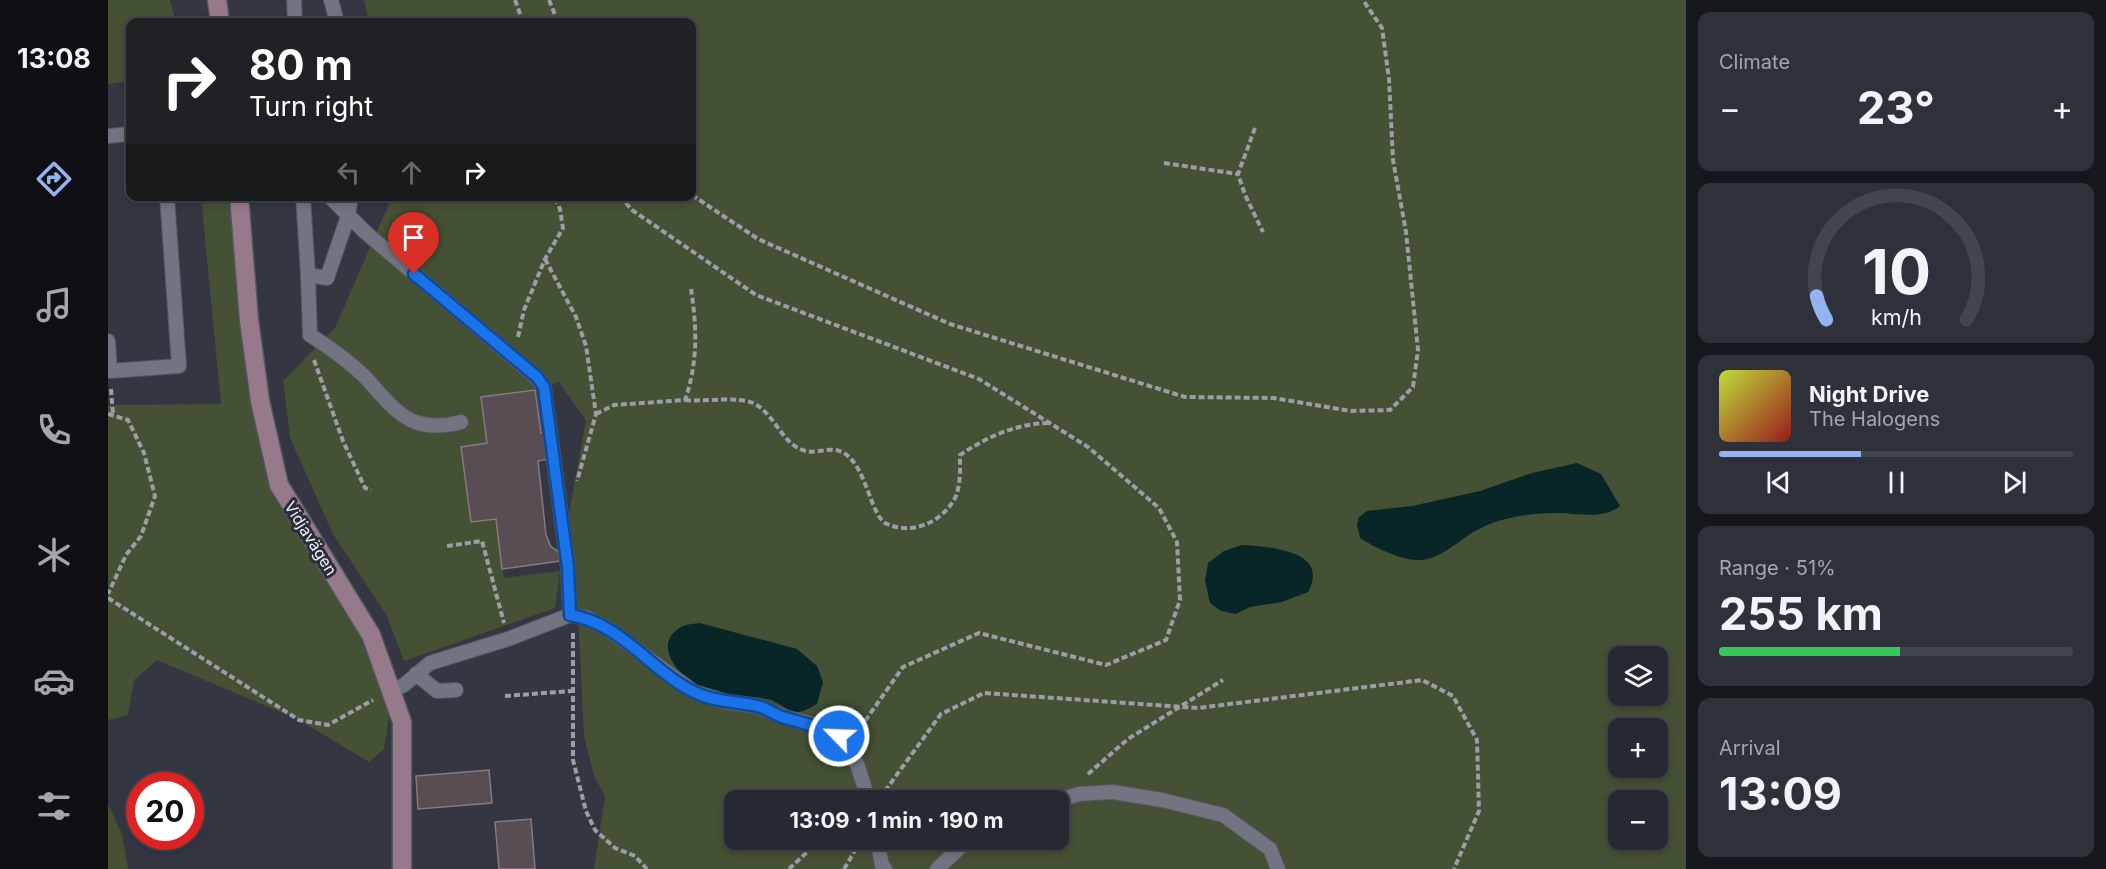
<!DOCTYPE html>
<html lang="en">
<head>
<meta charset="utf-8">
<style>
	:root { --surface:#272932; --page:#2f313a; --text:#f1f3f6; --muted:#a4a6ac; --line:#43454d; --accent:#95b2f1 }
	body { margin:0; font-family:Inter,sans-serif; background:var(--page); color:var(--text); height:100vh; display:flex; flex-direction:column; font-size:22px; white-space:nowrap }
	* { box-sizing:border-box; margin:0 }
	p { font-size:20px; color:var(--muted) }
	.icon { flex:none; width:33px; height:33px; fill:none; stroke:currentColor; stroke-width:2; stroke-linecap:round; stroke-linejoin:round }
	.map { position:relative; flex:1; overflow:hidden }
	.sheet { display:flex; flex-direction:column; gap:12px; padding:12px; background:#15171c; width:420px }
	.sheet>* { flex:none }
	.top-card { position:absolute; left:18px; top:18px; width:570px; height:183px; border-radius:12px; box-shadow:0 3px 9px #0003,0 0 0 2px var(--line); background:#202124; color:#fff; overflow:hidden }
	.buttons { position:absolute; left:1500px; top:646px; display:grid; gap:12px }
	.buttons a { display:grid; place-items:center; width:60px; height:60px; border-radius:12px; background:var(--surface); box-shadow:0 3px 9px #0003,0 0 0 2px var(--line); font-size:30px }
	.speed { position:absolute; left:18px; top:772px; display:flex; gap:12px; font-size:30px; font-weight:700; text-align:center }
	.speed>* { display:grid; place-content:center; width:78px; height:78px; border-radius:50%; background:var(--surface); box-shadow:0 3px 9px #0003,0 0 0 2px var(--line); line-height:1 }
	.speed .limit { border:9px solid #d22; background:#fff; color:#111 }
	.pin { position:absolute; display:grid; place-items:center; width:51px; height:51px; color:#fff; margin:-62px -26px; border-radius:50% 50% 50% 0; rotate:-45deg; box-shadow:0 0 6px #0007 }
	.pin .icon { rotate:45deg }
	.me { position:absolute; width:66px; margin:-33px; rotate:294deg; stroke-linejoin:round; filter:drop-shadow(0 0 4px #0008) }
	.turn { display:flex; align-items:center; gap:21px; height:126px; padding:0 24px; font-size:27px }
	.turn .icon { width:78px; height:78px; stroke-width:2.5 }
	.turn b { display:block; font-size:42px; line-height:51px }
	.lanes { display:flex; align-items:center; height:57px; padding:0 24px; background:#0003; justify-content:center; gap:30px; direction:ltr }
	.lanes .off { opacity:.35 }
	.big { font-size:45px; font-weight:700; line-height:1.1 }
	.sheet .tile { flex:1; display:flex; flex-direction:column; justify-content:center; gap:9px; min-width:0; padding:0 21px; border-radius:12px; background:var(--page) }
	.sheet .dial { align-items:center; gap:0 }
	.dial svg { height:156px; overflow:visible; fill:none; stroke:var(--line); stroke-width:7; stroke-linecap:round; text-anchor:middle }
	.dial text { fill:var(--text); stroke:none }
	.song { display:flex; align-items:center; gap:18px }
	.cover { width:72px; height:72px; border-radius:9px; background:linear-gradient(135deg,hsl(70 70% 55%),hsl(0 70% 35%)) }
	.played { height:6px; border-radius:3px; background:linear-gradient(90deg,var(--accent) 40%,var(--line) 40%) }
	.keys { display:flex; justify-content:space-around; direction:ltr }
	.heat { display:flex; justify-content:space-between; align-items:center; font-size:33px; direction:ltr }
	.charge { height:9px; border-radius:4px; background:linear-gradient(90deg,#34c759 51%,var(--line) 0) }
	.trip { position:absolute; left:616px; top:790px; width:345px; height:60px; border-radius:12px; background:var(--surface); box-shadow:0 3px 9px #0003,0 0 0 2px var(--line); font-weight:700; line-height:60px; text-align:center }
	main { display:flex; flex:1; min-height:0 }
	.tabs { display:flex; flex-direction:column; width:108px; justify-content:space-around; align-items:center; background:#101014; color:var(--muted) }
	.tabs .icon { width:42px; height:42px }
	.tabs .current { color:var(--accent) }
	.tabs b { font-size:27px; color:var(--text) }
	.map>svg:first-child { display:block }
	.green { fill:#445134; fill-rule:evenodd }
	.water { fill:#082528 }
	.building { fill:#594d54; stroke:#877981; stroke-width:1.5 }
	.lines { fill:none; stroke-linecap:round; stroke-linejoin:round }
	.lane-casing { stroke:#535660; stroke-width:16 }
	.secondary-casing { stroke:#535660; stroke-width:21 }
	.path { stroke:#9b9ea7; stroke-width:4; stroke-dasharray:6 3; stroke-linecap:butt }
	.lane { stroke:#717581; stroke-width:14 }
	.secondary { stroke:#977a89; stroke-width:18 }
	.route-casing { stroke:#114b97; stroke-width:15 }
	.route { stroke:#1a73e8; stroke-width:10 }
	.labels { text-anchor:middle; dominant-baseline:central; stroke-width:6; stroke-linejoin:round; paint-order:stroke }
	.street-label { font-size:16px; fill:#f2f5fc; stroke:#2a2d38 }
</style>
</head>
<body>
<main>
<nav class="tabs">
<b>13:08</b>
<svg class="icon current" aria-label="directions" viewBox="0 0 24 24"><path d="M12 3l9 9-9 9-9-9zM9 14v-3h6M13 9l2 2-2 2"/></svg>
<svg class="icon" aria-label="music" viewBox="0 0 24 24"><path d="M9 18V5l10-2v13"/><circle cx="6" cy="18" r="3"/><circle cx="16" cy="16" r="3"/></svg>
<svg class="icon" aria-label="phone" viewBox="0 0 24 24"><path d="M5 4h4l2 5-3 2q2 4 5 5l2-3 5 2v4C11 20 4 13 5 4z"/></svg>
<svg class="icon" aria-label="climate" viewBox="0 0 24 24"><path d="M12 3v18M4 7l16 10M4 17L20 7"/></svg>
<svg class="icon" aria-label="car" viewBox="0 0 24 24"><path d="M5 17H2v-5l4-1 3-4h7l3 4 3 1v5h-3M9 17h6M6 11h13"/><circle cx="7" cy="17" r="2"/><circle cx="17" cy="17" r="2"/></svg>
<svg class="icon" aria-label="filters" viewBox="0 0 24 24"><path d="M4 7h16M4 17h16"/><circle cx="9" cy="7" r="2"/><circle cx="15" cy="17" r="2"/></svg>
</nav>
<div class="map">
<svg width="1578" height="869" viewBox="0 0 1578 869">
	<rect width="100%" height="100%" fill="#343742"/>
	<path class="green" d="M0,0H62L66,16L64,22H22V81L0,84Z
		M256,0H1578V869H486L497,796L486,776L476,736L468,569L461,513L478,421L451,382L427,390L373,397L379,443L353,447L363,522L388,519L396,578L452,571L447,608L296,661L278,614L225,534L182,438L175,381L227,328L284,197L584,196V22H261ZM1510,657H1550V696H1510ZM1510,729H1550V768H1510ZM627,801H951V840H627ZM1510,801H1550V840H1510Z
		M93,197H131L171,485L285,690L276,749L261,762L191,720L49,660L26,680L20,715L0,720V405L113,404Z
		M0,804L14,834L20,869H0Z"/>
	<path class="water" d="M1469,463L1493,474L1512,506C1495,520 1470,513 1449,513C1422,513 1393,517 1369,530C1349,541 1331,562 1307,560C1288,558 1268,548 1252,538L1249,525L1251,517L1259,511L1304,506L1372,491L1424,473Z
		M1134,545C1159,547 1223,549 1200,592L1174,602L1142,607L1128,614L1113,611L1102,603L1097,581L1100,563L1116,551Z
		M592,623L689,649L709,666L715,682L709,704C703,707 695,713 688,712C680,711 671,703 663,700C641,694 615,697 594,688C574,680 544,647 570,629C576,624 585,624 592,623Z"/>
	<path class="building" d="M427,390L433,433L442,432L446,458L430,461L438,535L443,547L450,551L452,561L394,569L388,519L363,522L353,447L379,443L373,397Z
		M381,770L384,803L310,809L308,776Z
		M423,819L427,869H391L387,822Z"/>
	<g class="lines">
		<g class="lane-casing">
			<path id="lane" d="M186,0L187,22
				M223,0L229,22
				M0,136L22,134
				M195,196L200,275L219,278L240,216L243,196
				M221,196L257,232L428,377L436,387L460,568L462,615
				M200,275L202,335C221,347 239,360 255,375C270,390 286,414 307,422C322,427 339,426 353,422
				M0,341L2,371L71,366L59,196
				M308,674L329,691L348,690
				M285,690L296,685L322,663L400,639L462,615L479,618L500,629L586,692L619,702L649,706L676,717L712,726L731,736L749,764L761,801
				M948,801L971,794L1005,792L1054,800L1115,815L1162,849L1170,869
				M769,840L774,865L777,869
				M829,869L860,840"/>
		</g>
		<g class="secondary-casing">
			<path id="secondary" d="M109,0L112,22
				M131,196L141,320L152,401L171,485L263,635L294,722V869"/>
		</g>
		<path class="path" d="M407,0L415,22
			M441,0L450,22
			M1147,128L1130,174L1137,195L1155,232
			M1056,163L1130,174
			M584,195L650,239L842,324L1077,397L1166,398L1242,411L1282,410L1305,387L1310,350L1298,232L1285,160L1281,79L1274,28L1255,0
			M512,196L524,210L648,295L871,379L980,447L1051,508L1069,542L1072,600L1058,640L998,665L871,633L795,667L757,721L754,736
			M437,259L468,317L478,346L488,414L469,481
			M410,337L416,310L437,259L455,228L452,209L446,196
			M206,360L235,441L257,488L263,490
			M3,389L5,415
			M577,400C595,402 629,396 645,403C668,414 673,445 698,451C709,454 722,446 734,452C759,464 762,517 779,524C804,535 832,523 846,500C853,487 852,470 852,455C879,437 907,424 940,423
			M0,414L20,420L36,453L47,496L33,536L18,555L0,594
			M488,414L506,405L577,400C590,363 589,327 583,289
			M339,546L374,541L396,623
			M0,598L191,720L220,725L265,700
			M465,633V760L478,811L487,830L507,848L527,856L539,869
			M397,696L463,691
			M980,774L1020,739L1115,680
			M777,791L833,714L876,693L1090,708L1314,680L1345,696L1369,740L1371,811L1346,869
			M681,869L712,840
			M736,869L751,844"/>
		<use href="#lane" class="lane"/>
		<use href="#secondary" class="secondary"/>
	</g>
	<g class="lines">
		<g class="route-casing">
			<path id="route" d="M306,274L429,377L436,387L460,568L462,615C513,623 542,670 586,692C606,702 628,701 649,706C658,708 666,714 674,717C694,723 712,726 731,736"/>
		</g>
		<use href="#route" class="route"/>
	</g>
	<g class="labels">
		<g class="street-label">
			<text transform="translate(203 538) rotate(58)">Vidjavägen</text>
		</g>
	</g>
</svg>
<div class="buttons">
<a><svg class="icon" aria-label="layers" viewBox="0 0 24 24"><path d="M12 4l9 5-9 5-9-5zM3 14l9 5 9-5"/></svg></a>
<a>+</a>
<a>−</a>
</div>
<div class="speed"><div class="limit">20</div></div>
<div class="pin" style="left:306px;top:274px;background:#d93025"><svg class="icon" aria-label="arrive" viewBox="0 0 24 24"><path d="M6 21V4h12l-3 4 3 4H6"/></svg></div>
<svg class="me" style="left:731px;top:736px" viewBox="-20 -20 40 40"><circle r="17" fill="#1a73e8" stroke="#fff" stroke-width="3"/><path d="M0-11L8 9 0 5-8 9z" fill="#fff"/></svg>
<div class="trip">13:09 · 1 min · 190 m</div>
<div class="top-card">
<div class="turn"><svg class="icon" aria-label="right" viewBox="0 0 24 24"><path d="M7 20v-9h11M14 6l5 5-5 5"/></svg><div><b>80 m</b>Turn right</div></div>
<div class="lanes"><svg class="icon off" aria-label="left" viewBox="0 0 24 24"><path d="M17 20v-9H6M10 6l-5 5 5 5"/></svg><svg class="icon off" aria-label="ahead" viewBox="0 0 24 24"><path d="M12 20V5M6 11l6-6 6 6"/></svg><svg class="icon" aria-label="right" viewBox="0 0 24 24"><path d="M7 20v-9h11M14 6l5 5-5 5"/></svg></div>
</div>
</div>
<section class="sheet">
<div class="tile"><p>Climate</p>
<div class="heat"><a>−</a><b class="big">23°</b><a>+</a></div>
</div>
<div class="tile dial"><svg viewBox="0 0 100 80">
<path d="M14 69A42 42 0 1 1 86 69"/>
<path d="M14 69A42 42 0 0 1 9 57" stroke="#95b2f1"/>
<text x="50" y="56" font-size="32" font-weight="700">10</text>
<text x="50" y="72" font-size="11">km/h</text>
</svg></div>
<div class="tile">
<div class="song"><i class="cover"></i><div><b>Night Drive</b><p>The Halogens</p></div></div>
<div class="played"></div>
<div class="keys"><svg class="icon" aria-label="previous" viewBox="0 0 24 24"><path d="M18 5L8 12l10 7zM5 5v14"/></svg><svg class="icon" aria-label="pause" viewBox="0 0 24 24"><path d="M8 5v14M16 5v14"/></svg><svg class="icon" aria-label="next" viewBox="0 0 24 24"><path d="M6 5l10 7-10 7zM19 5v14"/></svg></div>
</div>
<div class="tile"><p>Range · 51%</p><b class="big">255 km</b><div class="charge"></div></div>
<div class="tile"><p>Arrival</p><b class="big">13:09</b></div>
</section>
</main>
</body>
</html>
